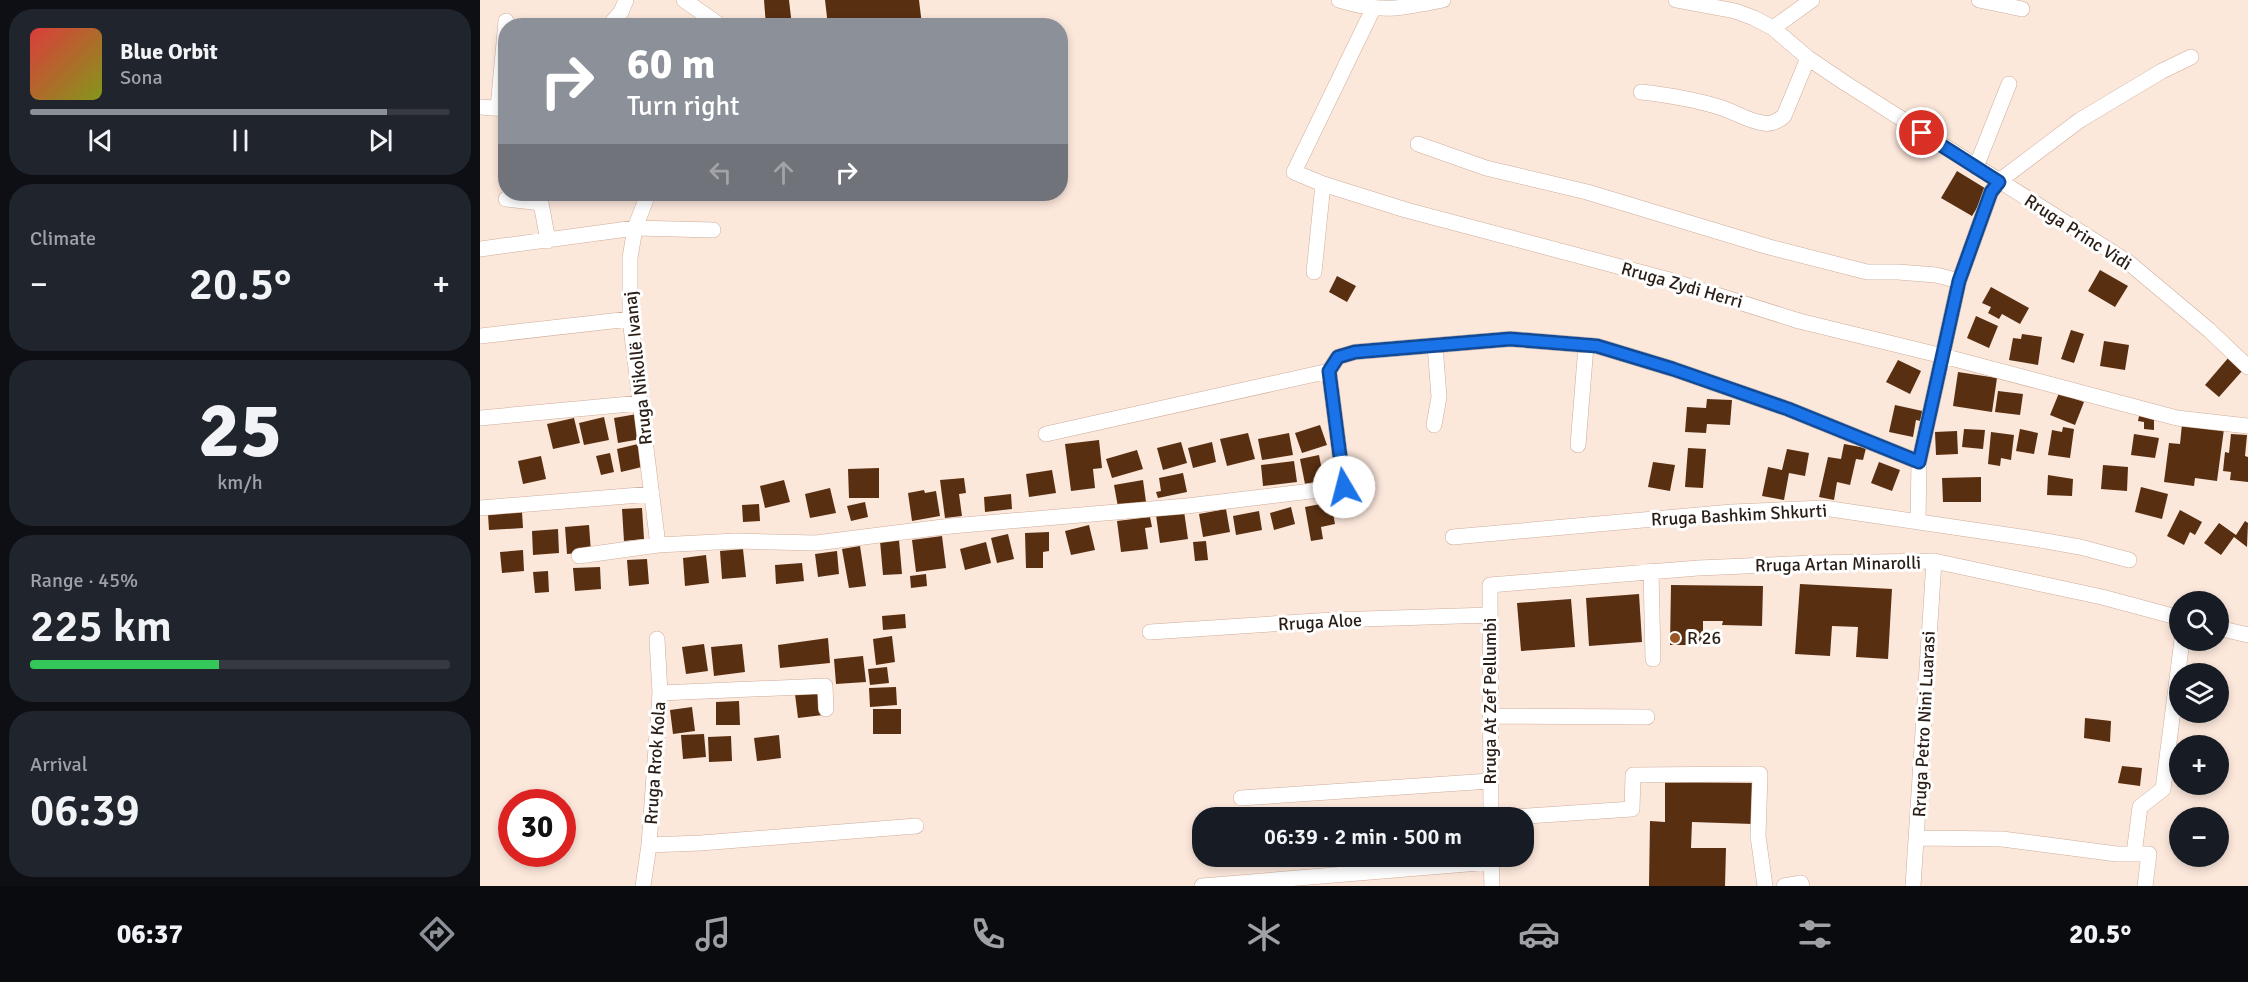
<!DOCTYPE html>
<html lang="en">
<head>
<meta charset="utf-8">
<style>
	:root { --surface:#171b24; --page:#20242c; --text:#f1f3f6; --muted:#9ea1a6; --line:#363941; --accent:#8c9099 }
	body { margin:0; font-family:Signika,sans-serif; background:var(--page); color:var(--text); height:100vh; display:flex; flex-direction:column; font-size:22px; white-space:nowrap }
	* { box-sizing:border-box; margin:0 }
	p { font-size:20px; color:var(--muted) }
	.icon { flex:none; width:33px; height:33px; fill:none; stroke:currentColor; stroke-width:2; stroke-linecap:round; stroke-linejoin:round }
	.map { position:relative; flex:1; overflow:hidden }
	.details { display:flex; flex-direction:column; gap:9px; padding:9px; background:#0d0f14; width:480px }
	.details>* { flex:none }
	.top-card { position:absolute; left:18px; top:18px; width:570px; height:183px; border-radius:24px; box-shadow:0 3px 9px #0003; background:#8c9099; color:#fff; overflow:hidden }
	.buttons { position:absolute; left:1689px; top:591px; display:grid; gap:12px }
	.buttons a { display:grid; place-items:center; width:60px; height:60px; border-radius:50%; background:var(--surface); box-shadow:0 3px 9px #0003; font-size:30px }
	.speed { position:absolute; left:18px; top:789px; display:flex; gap:12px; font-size:30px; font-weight:700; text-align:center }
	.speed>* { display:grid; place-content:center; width:78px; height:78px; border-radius:50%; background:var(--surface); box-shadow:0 3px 9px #0003; line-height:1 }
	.speed .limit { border:9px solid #d22; background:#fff; color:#111 }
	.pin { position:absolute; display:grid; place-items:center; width:51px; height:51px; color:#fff; margin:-26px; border:3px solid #fff; border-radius:50%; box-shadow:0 2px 6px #0007 }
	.me { position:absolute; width:66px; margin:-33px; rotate:352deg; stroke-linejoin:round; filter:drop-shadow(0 0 4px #0008) }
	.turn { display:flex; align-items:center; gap:21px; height:126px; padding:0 30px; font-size:27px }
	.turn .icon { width:78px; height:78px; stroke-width:2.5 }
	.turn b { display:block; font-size:42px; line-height:51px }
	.lanes { display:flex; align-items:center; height:57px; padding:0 30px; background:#0003; justify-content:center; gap:30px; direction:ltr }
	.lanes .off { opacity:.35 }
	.big { font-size:45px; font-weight:600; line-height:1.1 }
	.details .widget { flex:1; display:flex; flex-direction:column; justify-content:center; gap:9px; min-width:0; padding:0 21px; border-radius:24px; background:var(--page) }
	.details .dial { align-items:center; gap:0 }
	.dial b { font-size:78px; line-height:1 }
	.song { display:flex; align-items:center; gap:18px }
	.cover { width:72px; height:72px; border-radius:9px; background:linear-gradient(135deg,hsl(0 70% 55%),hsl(70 70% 35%)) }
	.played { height:6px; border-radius:3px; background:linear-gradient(90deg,var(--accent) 85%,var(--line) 85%) }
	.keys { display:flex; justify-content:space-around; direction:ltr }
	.heat { display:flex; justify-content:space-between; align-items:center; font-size:33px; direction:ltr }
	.charge { height:9px; border-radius:4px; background:linear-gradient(90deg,#34c759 45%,var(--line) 0) }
	.trip { position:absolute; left:712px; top:807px; width:342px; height:60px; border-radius:24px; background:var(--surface); box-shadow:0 3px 9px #0003; font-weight:600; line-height:60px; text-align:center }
	.dock { display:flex; height:96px; justify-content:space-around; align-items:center; background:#090b0e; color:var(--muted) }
	.dock .icon { width:42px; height:42px }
	.dock .current { color:var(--accent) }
	.dock b { font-size:27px; color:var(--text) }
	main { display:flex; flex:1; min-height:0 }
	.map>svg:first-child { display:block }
	.building { fill:#592f11 }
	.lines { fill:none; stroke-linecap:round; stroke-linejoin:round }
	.minor-casing { stroke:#ceae9a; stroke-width:16 }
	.minor { stroke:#fff; stroke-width:15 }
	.route-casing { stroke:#114b97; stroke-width:15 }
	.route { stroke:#1a73e8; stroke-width:10 }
	.poi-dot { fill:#995626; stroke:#fff; stroke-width:2 }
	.labels { text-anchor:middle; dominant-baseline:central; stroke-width:6; stroke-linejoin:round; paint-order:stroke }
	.street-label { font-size:18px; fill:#2a1e17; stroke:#fff }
	.poi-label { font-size:18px; fill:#2a1e17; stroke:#fff; text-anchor:start }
</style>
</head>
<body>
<main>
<section class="details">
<div class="widget">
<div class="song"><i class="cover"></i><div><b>Blue Orbit</b><p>Sona</p></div></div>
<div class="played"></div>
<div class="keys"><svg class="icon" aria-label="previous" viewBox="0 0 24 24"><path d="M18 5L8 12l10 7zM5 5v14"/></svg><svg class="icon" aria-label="pause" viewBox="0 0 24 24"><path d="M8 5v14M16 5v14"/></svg><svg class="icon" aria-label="next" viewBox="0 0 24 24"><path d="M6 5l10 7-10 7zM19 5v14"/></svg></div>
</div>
<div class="widget"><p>Climate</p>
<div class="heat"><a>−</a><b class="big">20.5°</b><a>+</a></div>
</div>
<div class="widget dial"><b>25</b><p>km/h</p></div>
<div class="widget"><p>Range · 45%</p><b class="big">225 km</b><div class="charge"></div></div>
<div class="widget"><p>Arrival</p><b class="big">06:39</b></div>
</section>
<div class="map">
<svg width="1768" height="886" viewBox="0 0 1768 886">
	<rect width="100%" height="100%" fill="#fce7db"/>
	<path class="building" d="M284,0H309L312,26H286Z
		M345,0H439L442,25L348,26Z
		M1477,171L1508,190L1492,216L1461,198Z
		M1620,270L1648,286L1635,307L1608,291Z
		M857,276L876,286L867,302L849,292Z
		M1511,287L1549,308L1540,324L1522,314L1519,319L1508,313L1511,307L1502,303Z
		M1496,316L1518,326L1509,348L1487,338Z
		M1591,330L1604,334L1594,363L1581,359Z
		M1542,334L1562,337L1558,365L1529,360L1533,338L1541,339Z
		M1624,341L1649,345L1645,370L1620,366Z
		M1749,357L1763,370L1739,397L1725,385Z
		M1418,360L1441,371L1430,394L1406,382Z
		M1478,372L1517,378L1512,412L1473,406Z
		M1518,391L1543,394L1540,415L1515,412Z
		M1579,393L1604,402L1595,425L1570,415Z
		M1227,399L1252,400L1250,425L1227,424L1226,433L1205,432L1207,407L1226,408Z
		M1415,405L1447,412L1445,422L1436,420L1433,437L1409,432Z
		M157,414L161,439L138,443L134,418Z
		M1659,416L1674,417V430L1664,429V422L1658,421Z
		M124,417L129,440L104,445L99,423Z
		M94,418L100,443L73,449L67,424Z
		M1702,424L1744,429L1737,481L1715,478L1714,486L1684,482L1689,443L1700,444Z
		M840,425L847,445L822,453L815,433Z
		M1583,427L1594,429L1590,458L1568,455L1572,430L1582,432Z
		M1484,429L1505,430L1503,449L1482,447Z
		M1540,429L1558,433L1554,454L1536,451Z
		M1477,431L1478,454L1456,455L1455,432Z
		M1511,432L1534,435L1531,460L1521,458L1520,466L1508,464Z
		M768,433L775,459L747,466L740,439Z
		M809,433L813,455L782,460L778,439Z
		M1654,434L1679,438L1675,458L1651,455Z
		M1751,434L1767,435L1765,456L1768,457V482L1750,480L1751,472L1743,471L1745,452L1749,453Z
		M619,440L622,468L613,469L615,488L591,491L585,444Z
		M701,442L707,463L683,470L677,448Z
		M732,442L736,462L713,468L708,448Z
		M162,443L166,466L141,472L137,449Z
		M1364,444L1386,448L1383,460L1376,459L1370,485L1357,482L1354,500L1339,497L1348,457L1361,459Z
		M1208,448L1226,449L1223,488L1205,487Z
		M1307,449L1329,453L1325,476L1309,473L1304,500L1282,496L1288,467L1302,470Z
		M657,450L663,469L632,478L626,459Z
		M130,453L134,472L121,475L116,456Z
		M839,455L844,480L825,484L820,459Z
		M61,456L66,479L43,484L38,461Z
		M814,461L817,482L783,486L781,465Z
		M1173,462L1195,465L1190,491L1168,487Z
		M1399,462L1420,470L1412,491L1391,483Z
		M1623,465L1648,467L1647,491L1621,489Z
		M399,468V498H369L368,469Z
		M572,470L576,493L549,497L546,474Z
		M703,473L707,492L678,498L676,492L681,491L679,478Z
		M1568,475L1593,479L1592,496L1567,495Z
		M1501,477V502H1463L1462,478Z
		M484,478L486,493L479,494L482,516L465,518L460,480Z
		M304,480L310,502L285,508L280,486Z
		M663,480L666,502L638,507L634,485Z
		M1661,487L1688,494L1682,519L1655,512Z
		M350,488L356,513L330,518L325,494Z
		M444,490L445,493L456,491L460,516L432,521L428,493Z
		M531,494L532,509L505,512L504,497Z
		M385,502L388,517L371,521L367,506Z
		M851,502L855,524L841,527L843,539L831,541L825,507Z
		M279,504L280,521L263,522L262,505Z
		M811,507L815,524L794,530L790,513Z
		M162,508L164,539L144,541L142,509Z
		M746,509L750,532L723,537L719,514Z
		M1700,510L1722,522L1715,535L1710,532L1704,545L1687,536Z
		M704,511L708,539L680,543L676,515Z
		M779,511L782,530L756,535L753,516Z
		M42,512L43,528L9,530L8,514Z
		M670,517L672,527L665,528L668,549L641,552L637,521Z
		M1765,521L1768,523L1767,547L1754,537L1741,555L1724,543L1739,523L1756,535Z
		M109,525L111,552L87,554L85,527Z
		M609,525L615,550L591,555L585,531Z
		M78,529L79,553L53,555L52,531Z
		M569,532V551L563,552V568H546L545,533Z
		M528,534L534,559L517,563L511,538Z
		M462,536L466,568L436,572L432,540Z
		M419,540L422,574L403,575L400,541Z
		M726,541L728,560L715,561L713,542Z
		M506,542L511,563L485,570L480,549Z
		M380,546L386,586L369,588L362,549Z
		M263,549L266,577L242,579L240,551Z
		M43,550L44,571L22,573L20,552Z
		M357,551L359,574L338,577L335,554Z
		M226,555L229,583L205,586L203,558Z
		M167,559L169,584L149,586L147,560Z
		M322,563L324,581L296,584L295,565Z
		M120,567L121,589L95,591L93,568Z
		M68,571L69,592L55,593L53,572Z
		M446,574L447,586L431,588L430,576Z
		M1320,584L1412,589L1408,659L1376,657L1378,627L1352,626L1350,656L1315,654Z
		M1191,585L1283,586L1282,626L1242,625L1243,621H1223V645H1190Z
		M1159,594L1162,642L1109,646L1106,598Z
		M1091,599L1095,647L1041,651L1037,603Z
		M425,614L426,628L403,630L402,616Z
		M412,636L415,662L396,665L393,639Z
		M348,638L350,663L300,668L298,645Z
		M224,644L228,671L206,674L202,647Z
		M262,644L265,672L234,676L231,647Z
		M383,656L386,682L356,684L354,659Z
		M407,667L409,683L390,685L388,669Z
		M416,687L417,705L390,707L389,688Z
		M340,691L343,715L318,718L315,694Z
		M259,701L260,725H236V702Z
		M212,707L215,731L193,734L190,710Z
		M393,709H421V734H393Z
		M1605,718L1631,721L1630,742L1604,738Z
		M224,734L226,757L203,759L201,735Z
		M299,735L301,758L277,761L274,738Z
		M251,736L252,761L229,762L228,737Z
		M1642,766L1662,768L1660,786L1638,783Z
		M1185,782L1273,783V824L1212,822L1211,848H1246L1245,886H1169L1170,821L1185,822Z"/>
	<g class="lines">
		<g class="minor-casing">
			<path id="minor" d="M204,0L241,26
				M859,0C901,13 920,9 963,0
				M1196,0L1255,11L1274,18L1293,28L1328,58L1365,83L1648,262L1729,330L1768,367
				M1499,0L1542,9
				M893,9L814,172L843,184L926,210L1186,279L1319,321L1463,356L1697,418L1768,426
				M129,26L141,12L146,0
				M1293,28L1332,0
				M1161,92C1188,95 1213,99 1239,107C1253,111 1268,121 1283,123C1291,125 1298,121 1304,116L1328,58
				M0,107L26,109
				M18,108L26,21
				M938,144L1006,168L1107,192L1289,247L1387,272H1418L1456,275L1479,281
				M1496,167L1529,84
				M168,194L155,228L150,258V319L178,545
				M26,199L61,203L68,241
				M0,249L155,228L233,230
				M834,272L843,184
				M0,336L150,319
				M0,418L161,403
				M954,425L959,397L955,345
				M566,434L849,371
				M1098,445L1106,346
				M0,508L172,494
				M1438,521L1439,462L1479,281L1511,192L1519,181L1600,120L1682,71L1711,57
				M973,537L1252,512L1344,508L1548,538L1600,547L1649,560
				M99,556L178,545L256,541L336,543L471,526L707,506L864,487L849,371L858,357L875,352L1030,339L1117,346L1193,369L1308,409L1439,462
				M1171,571L1173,659
				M1738,628L1768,635
				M670,632L852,620L1010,615
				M180,693L345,686L346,709
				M1010,716L1167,717
				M761,798L1010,781
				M1011,818L1010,585L1218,568L1333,563L1454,561L1622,597L1700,618
				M1019,818L1152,809L1153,775L1280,774L1278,836L1285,886
				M1438,838L1522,839L1637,854H1669L1665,886
				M169,845L221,843L436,826
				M1654,854L1660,807L1683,789L1702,640
				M1011,856L1012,886
				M163,886L169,845L180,693L177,639
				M722,886L1011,862
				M1304,886L1321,883L1322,886
				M1433,886L1454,561"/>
		</g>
		<use href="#minor" class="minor"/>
	</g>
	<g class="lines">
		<g class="route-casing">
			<path id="route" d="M864,487L849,371L858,357L875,352L1030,339L1117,346L1193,369L1308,409L1439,462L1479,281L1511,192L1519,182L1442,133"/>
		</g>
		<use href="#route" class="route"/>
	</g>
	<circle class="poi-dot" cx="1195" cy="638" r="6"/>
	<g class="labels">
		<g class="street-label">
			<text transform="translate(1598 232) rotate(33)">Rruga Princ Vidi</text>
			<text transform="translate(1202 285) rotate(16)">Rruga Zydi Herri</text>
			<text transform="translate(158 368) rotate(-96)">Rruga Nikollë Ivanaj</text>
			<text transform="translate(1259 515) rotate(-3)">Rruga Bashkim Shkurti</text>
			<text transform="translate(1358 564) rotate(-1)">Rruga Artan Minarolli</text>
			<text transform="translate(840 622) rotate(-3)">Rruga Aloe</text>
			<text transform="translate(1010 701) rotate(-90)">Rruga At Zef Pellumbi</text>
			<text transform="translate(1444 724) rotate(-87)">Rruga Petro Nini Luarasi</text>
			<text transform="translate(175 763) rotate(-86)">Rruga Rrok Kola</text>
		</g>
		<g class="poi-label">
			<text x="1207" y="638">R 26</text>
		</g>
	</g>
</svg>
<div class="buttons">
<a><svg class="icon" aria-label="search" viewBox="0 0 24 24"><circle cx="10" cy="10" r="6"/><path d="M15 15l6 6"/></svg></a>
<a><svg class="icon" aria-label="layers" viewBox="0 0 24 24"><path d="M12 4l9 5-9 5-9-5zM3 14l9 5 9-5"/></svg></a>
<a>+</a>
<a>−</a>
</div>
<div class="speed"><div class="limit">30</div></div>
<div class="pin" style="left:1442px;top:133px;background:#d93025"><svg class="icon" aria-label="arrive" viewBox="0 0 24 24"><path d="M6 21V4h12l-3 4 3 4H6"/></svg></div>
<svg class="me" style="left:864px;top:487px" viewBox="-20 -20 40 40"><circle r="19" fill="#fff"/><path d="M0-13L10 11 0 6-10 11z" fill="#1a73e8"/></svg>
<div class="trip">06:39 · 2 min · 500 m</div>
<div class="top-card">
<div class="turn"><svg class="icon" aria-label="right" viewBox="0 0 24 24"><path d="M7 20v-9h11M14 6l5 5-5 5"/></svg><div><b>60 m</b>Turn right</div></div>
<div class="lanes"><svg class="icon off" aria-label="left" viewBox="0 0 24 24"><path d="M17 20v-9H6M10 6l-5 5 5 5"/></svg><svg class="icon off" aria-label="ahead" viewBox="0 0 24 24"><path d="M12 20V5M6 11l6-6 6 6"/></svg><svg class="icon" aria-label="right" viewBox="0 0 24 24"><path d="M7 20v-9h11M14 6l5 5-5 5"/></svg></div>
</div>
</div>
</main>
<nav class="dock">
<b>06:37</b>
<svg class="icon current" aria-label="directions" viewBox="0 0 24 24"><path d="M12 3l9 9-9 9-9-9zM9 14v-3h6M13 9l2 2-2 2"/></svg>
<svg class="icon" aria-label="music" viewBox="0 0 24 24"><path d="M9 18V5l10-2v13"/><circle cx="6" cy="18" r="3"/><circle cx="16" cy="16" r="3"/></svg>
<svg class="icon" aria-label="phone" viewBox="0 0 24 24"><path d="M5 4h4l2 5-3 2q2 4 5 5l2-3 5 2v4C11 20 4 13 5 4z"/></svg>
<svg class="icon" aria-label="climate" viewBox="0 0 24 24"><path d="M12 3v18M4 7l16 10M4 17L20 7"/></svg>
<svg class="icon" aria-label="car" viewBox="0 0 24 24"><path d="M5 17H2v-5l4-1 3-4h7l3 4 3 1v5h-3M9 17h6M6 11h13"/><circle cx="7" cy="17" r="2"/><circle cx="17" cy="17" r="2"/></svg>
<svg class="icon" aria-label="filters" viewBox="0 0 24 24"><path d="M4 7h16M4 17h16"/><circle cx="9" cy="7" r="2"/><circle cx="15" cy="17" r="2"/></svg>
<b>20.5°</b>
</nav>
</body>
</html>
